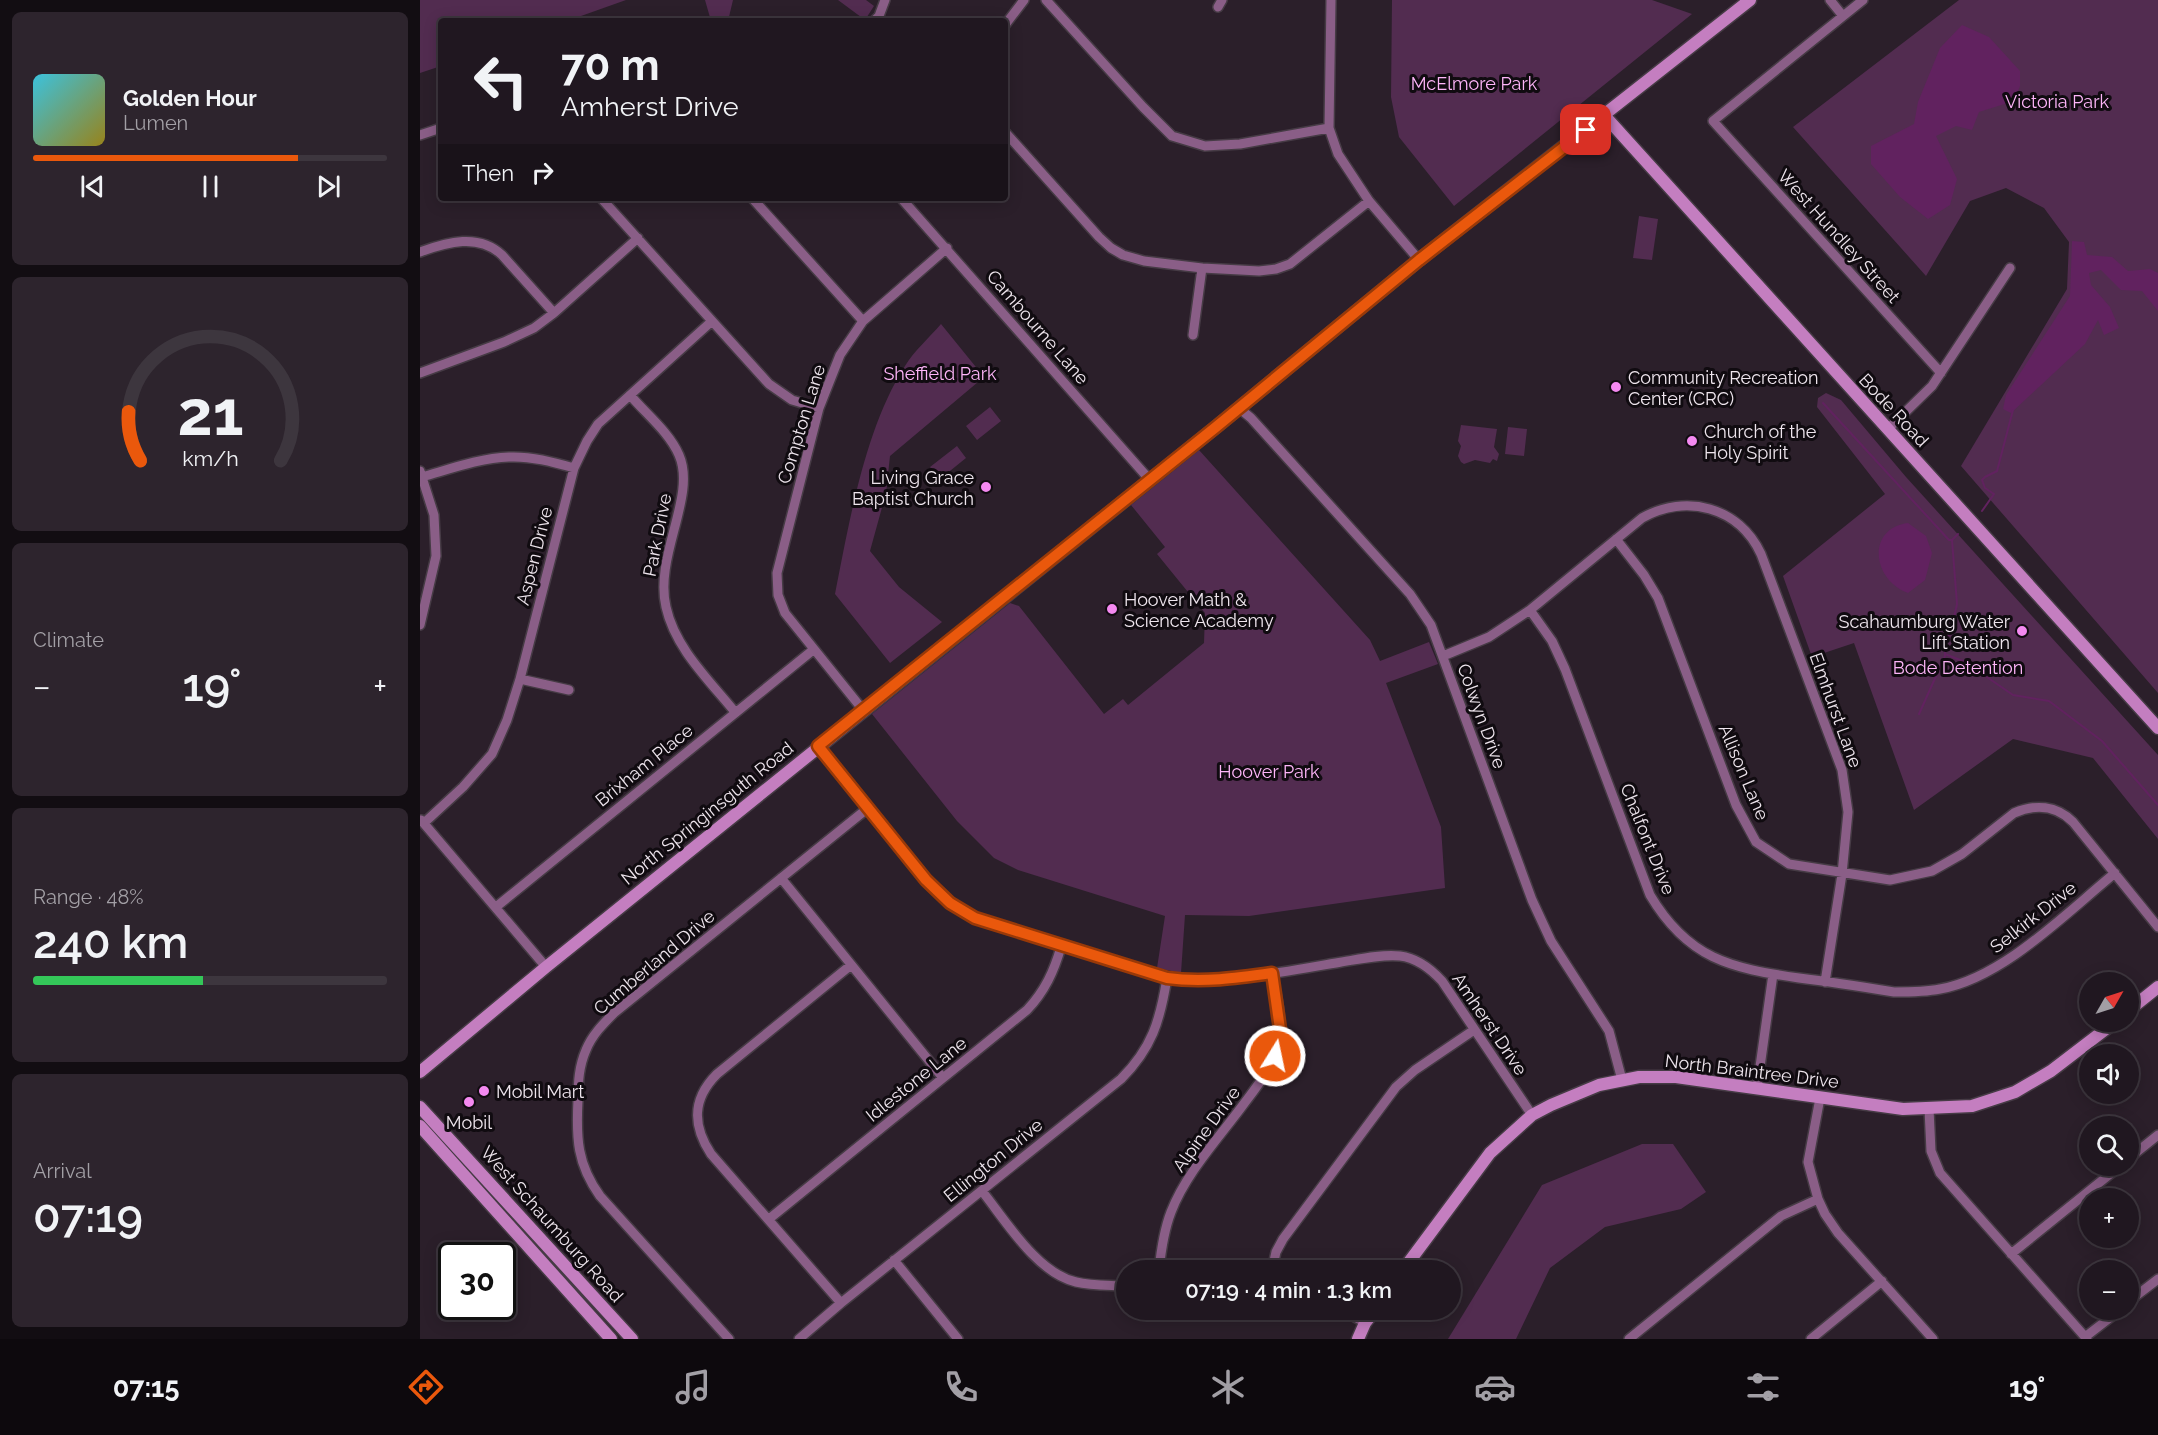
<!DOCTYPE html>
<html lang="en">
<head>
<meta charset="utf-8">
<style>
	:root { --surface:#201720; --page:#2d242d; --text:#f1f3f6; --muted:#a29fa5; --line:#3d363e; --accent:#ea580c }
	body { margin:0; font-family:Raleway,sans-serif; background:var(--page); color:var(--text); height:100vh; display:flex; flex-direction:column; font-size:22px; white-space:nowrap }
	* { box-sizing:border-box; margin:0 }
	p { font-size:20px; color:var(--muted) }
	.icon { flex:none; width:33px; height:33px; fill:none; stroke:currentColor; stroke-width:2; stroke-linecap:round; stroke-linejoin:round }
	.map { position:relative; flex:1; overflow:hidden }
	.sheet { display:flex; flex-direction:column; gap:12px; padding:12px; background:#120d12; width:420px }
	.sheet>* { flex:none }
	.guide { position:absolute; left:18px; top:18px; width:570px; height:183px; border-radius:6px; box-shadow:0 3px 15px #0003,0 0 0 2px var(--line); background:#201720; color:var(--text); overflow:hidden }
	.needle { width:39px; rotate:51deg }
	.fabs { position:absolute; left:1659px; top:972px; display:grid; gap:12px }
	.fabs a { display:grid; place-items:center; width:60px; height:60px; border-radius:50%; background:var(--surface); box-shadow:0 3px 15px #0003,0 0 0 2px var(--line); font-size:30px }
	.speed { position:absolute; left:18px; top:1242px; display:flex; gap:12px; font-size:30px; font-weight:700; text-align:center }
	.speed>* { display:grid; place-content:center; width:78px; height:78px; border-radius:50%; background:var(--surface); box-shadow:0 3px 15px #0003,0 0 0 2px var(--line); line-height:1 }
	.speed .limit { border:3px solid #111; border-radius:9px; background:#fff; color:#111 }
	.pin { position:absolute; display:grid; place-items:center; width:51px; height:51px; color:#fff; margin:-26px; border-radius:12px; box-shadow:0 3px 9px #0006 }
	.me { position:absolute; width:66px; margin:-33px; rotate:10deg; stroke-linejoin:round; filter:drop-shadow(0 0 4px #0008) }
	.turn { display:flex; align-items:center; gap:21px; height:126px; padding:0 24px; font-size:27px }
	.turn .icon { width:78px; height:78px; stroke-width:2.5 }
	.turn b { display:block; font-size:42px; line-height:51px }
	.then { display:flex; align-items:center; height:57px; padding:0 24px; background:#0003; gap:12px; font-size:22px }
	.big { font-size:45px; font-weight:600; line-height:1.1 }
	.sheet .widget { flex:1; display:flex; flex-direction:column; justify-content:center; gap:9px; min-width:0; padding:0 21px; border-radius:9px; background:var(--page) }
	.sheet .dial { align-items:center; gap:0 }
	.dial svg { height:156px; overflow:visible; fill:none; stroke:var(--line); stroke-width:7; stroke-linecap:round; text-anchor:middle }
	.dial text { fill:var(--text); stroke:none }
	.song { display:flex; align-items:center; gap:18px }
	.cover { width:72px; height:72px; border-radius:9px; background:linear-gradient(135deg,hsl(190 70% 55%),hsl(50 70% 35%)) }
	.played { height:6px; border-radius:3px; background:linear-gradient(90deg,var(--accent) 75%,var(--line) 75%) }
	.keys { display:flex; justify-content:space-around; direction:ltr }
	.heat { display:flex; justify-content:space-between; align-items:center; font-size:33px; direction:ltr }
	.charge { height:9px; border-radius:4px; background:linear-gradient(90deg,#34c759 48%,var(--line) 0) }
	.trip { position:absolute; left:696px; top:1260px; width:345px; height:60px; border-radius:30px; background:var(--surface); box-shadow:0 3px 15px #0003,0 0 0 2px var(--line); font-weight:600; line-height:60px; text-align:center }
	.dock { display:flex; height:96px; justify-content:space-around; align-items:center; background:#0d090d; color:var(--muted) }
	.dock .icon { width:42px; height:42px }
	.dock .on { color:var(--accent) }
	.dock b { font-size:27px; color:var(--text) }
	main { display:flex; flex:1; min-height:0 }
	.map>svg:first-child { display:block }
	.green { fill:#522c50 }
	.water { fill:#61225f }
	.lines { fill:none; stroke-linecap:round; stroke-linejoin:round }
	.stream { stroke:#61225f; stroke-width:2 }
	.street-casing { stroke:#463b45; stroke-width:12 }
	.secondary-casing { stroke:#463b45; stroke-width:15 }
	.street { stroke:#8a5e87; stroke-width:9 }
	.secondary { stroke:#c47ec0; stroke-width:12 }
	.route-casing { stroke:#983908; stroke-width:15 }
	.route { stroke:#ea580c; stroke-width:10 }
	.poi-dot { fill:#f489f0; stroke:#100b10; stroke-width:2 }
	.labels { text-anchor:middle; dominant-baseline:central; stroke-width:6; stroke-linejoin:round; paint-order:stroke }
	.park-label { font-size:18px; fill:#feb5f9; stroke:#100b10 }
	.street-label { font-size:18px; fill:#eee5ed; stroke:#100b10 }
	.poi-label { font-size:18px; fill:#eee5ed; stroke:#100b10; text-anchor:start }
</style>
</head>
<body>
<main>
<section class="sheet">
<div class="widget">
<div class="song"><i class="cover"></i><div><b>Golden Hour</b><p>Lumen</p></div></div>
<div class="played"></div>
<div class="keys"><svg class="icon" aria-label="previous" viewBox="0 0 24 24"><path d="M18 5L8 12l10 7zM5 5v14"/></svg><svg class="icon" aria-label="pause" viewBox="0 0 24 24"><path d="M8 5v14M16 5v14"/></svg><svg class="icon" aria-label="next" viewBox="0 0 24 24"><path d="M6 5l10 7-10 7zM19 5v14"/></svg></div>
</div>
<div class="widget dial"><svg viewBox="0 0 100 80">
<path d="M14 69A42 42 0 1 1 86 69"/>
<path d="M14 69A42 42 0 0 1 8 44" stroke="#ea580c"/>
<text x="50" y="56" font-size="32" font-weight="700">21</text>
<text x="50" y="72" font-size="11">km/h</text>
</svg></div>
<div class="widget"><p>Climate</p>
<div class="heat"><a>−</a><b class="big">19°</b><a>+</a></div>
</div>
<div class="widget"><p>Range · 48%</p><b class="big">240 km</b><div class="charge"></div></div>
<div class="widget"><p>Arrival</p><b class="big">07:19</b></div>
</section>
<div class="map">
<svg width="1738" height="1339" viewBox="0 0 1738 1339">
	<rect width="100%" height="100%" fill="#2b1f2a"/>
	<path class="green" d="M0,0H206L147,21H21V66L0,73Z
		M285,0H313L308,21H291Z
		M418,0H446L454,6L445,20Z
		M972,0H1232L1272,14L1034,206L979,137L971,97Z
		M1539,0H1738V693L1541,466L1647,289L1649,242L1624,208L1586,188L1550,201L1506,276L1373,127Z
		M1219,216L1238,219L1232,260L1213,258Z
		M521,324L564,377L470,456L466,493L450,551L479,587L522,622L470,663L415,594C429,523 445,428 485,366C494,351 509,338 521,324Z
		M1406,393L1421,400L1486,477L1738,755V839L1673,758L1593,739L1494,810L1434,643L1392,657L1363,576L1465,494L1397,407L1398,398Z
		M570,407L581,421L557,440L546,426Z
		M1041,425L1077,429L1074,447L1079,454L1077,461L1073,459L1070,463L1055,460L1044,464L1041,462L1038,456L1041,446L1038,441Z
		M1088,427L1107,429L1104,456L1085,454Z
		M537,446L546,458L520,479L510,467Z
		M779,450L950,640L960,661L1009,642L1018,664L966,683L1021,827L1025,888L829,916L765,915L761,973L737,968L745,916L598,870L574,858L537,821L452,714L590,603L599,606L684,714L703,699L708,705L784,643L785,613L737,554L745,547L711,505Z
		M1222,1144H1253L1286,1192L1261,1209L1185,1227L1130,1268L1096,1339H1028L1122,1185Z"/>
	<path class="water" d="M1542,25L1569,37L1600,71V86L1594,101L1559,112L1552,130L1536,126L1516,136L1537,179L1530,205L1508,219L1480,197L1451,164V146L1494,124L1498,102L1520,48Z
		M1652,241L1664,242L1667,255L1692,257L1708,271L1730,269L1738,273V311L1722,291L1701,290L1681,270L1669,273L1671,285L1690,307L1699,328L1684,335L1678,320L1665,344L1591,413L1583,409L1586,395L1650,296Z
		M1488,523L1506,536L1512,553L1505,580L1488,593C1451,579 1447,528 1488,523Z"/>
	<g class="lines">
		<path class="stream" d="M1403,403L1529,540H1532L1538,534
			M1562,511L1574,494L1565,488L1562,480L1565,477L1577,471L1593,410
			M1525,654L1545,662L1593,695L1629,701L1682,741L1738,805
			M1499,714L1525,656V642L1531,631L1537,604L1532,540"/>
		<g class="street-casing">
			<path id="street" d="M626,0L723,107L752,136L785,146L820,144L909,128
				M911,0L909,128L918,154L949,201L999,260
				M1410,0L1423,16
				M1443,0L1293,121L1521,373
				M798,7L802,0
				M454,21L459,16L465,0
				M585,25L604,0
				M585,132L679,237L691,248L703,255L724,261L782,268L839,271L856,269L870,264L949,201
				M0,135L21,128
				M181,198L349,384L372,400L399,408
				M332,198L443,321
				M481,198L729,479
				M0,252C27,242 59,233 82,255L134,313
				M773,335L782,268
				M0,373L84,342L114,328L134,313L218,238
				M210,395C226,414 249,432 259,455C277,496 234,556 246,607C255,648 289,680 315,712
				M819,408L831,418L990,594L1011,625L1112,900L1131,941L1189,1031L1202,1080
				M1468,429L1512,386L1590,268
				M0,471L14,515L16,556L0,625
				M2,477C30,469 60,458 89,457C111,456 133,462 154,468
				M1196,539L1224,575L1238,598L1316,805L1336,842L1369,864L1470,880L1512,871L1542,854L1594,813C1615,804 1636,805 1653,822L1738,927
				M1110,610L1132,641L1145,669L1230,895C1268,959 1310,968 1379,978C1411,982 1443,987 1474,992C1490,992 1505,992 1520,989C1583,978 1646,913 1695,873
				M1023,656L1069,637L1110,610L1222,518C1266,493 1319,507 1341,554L1422,770L1428,812L1422,874L1405,982
				M100,679L149,690
				M443,710L365,613L358,595L357,573L399,408L420,355L443,321L527,248
				M398,746L518,893L542,911L571,924L747,978C803,985 860,972 916,963C936,960 959,954 980,956C997,958 1010,968 1022,981L1112,1115
				M1,820L126,967
				M4,823L43,787L72,754L87,720L100,679L154,468L167,441L178,424L292,321
				M361,878L523,1078
				M76,907L393,650
				M1337,1088L1353,974
				M1400,1098L1388,1162L1398,1199L1405,1214L1418,1233L1513,1339
				M1509,1109L1511,1151L1520,1173L1667,1339
				M1708,1159L1738,1135
				M562,1191C586,1221 617,1273 656,1282C672,1286 690,1285 706,1286
				M349,1219L607,1010C625,991 634,971 641,947
				M1591,1254L1700,1166
				M474,1260L538,1339
				M739,1270C741,1251 744,1230 751,1212C766,1173 798,1139 823,1105C838,1085 854,1066 858,1041C863,1019 856,995 852,973
				M852,1270L856,1252L863,1239L976,1087L995,1070L1054,1030
				M1708,1302L1738,1279
				M421,1303L291,1154C272,1125 272,1099 297,1074L431,965
				M923,1310L945,1323
				M1665,1337L1700,1310
				M309,1339L180,1196C157,1164 156,1138 158,1100C158,1082 159,1066 166,1050C172,1035 183,1024 194,1013L448,808
				M379,1339L421,1303L701,1079C732,1048 740,1021 747,978
				M1209,1339L1361,1216L1398,1199
				M1391,1339L1462,1281"/>
		</g>
		<g class="secondary-casing">
			<path id="secondary" d="M1184,115L1738,728
				M1708,1011L1738,987
				M0,1072L126,967L796,427L999,260L1330,0
				M0,1107L212,1339
				M0,1126L191,1339
				M983,1270L1070,1153L1112,1115L1131,1105L1179,1085L1219,1077H1256L1483,1109L1552,1106L1595,1092L1631,1071L1695,1022
				M938,1339L945,1323L955,1310"/>
		</g>
		<use href="#street" class="street"/>
		<use href="#secondary" class="secondary"/>
	</g>
	<g class="lines">
		<g class="route-casing">
			<path id="route" d="M855,1056L860,1029L852,973C817,978 782,983 747,978L555,918L530,903L506,880L398,746L796,427L999,260L1166,130"/>
		</g>
		<use href="#route" class="route"/>
	</g>
	<g class="poi-dot">
		<circle cx="1196" cy="387" r="6"/>
		<circle cx="1272" cy="441" r="6"/>
		<circle cx="566" cy="487" r="6"/>
		<circle cx="692" cy="609" r="6"/>
		<circle cx="1602" cy="631" r="6"/>
		<circle cx="64" cy="1091" r="6"/>
		<circle cx="49" cy="1102" r="6"/>
	</g>
	<g class="labels">
		<g class="park-label">
			<text x="1054" y="83">McElmore Park</text>
			<text x="1637" y="101">Victoria Park</text>
			<text x="520" y="373">Sheffield Park</text>
			<text x="1538" y="667">Bode Detention</text>
			<text x="849" y="771">Hoover Park</text>
		</g>
		<g class="street-label">
			<text transform="translate(1419 236) rotate(48)">West Hundley Street</text>
			<text transform="translate(618 327) rotate(49)">Cambourne Lane</text>
			<text transform="translate(1474 410) rotate(47)">Bode Road</text>
			<text transform="translate(381 424) rotate(-73)">Compton Lane</text>
			<text transform="translate(237 535) rotate(-79)">Park Drive</text>
			<text transform="translate(114 556) rotate(-76)">Aspen Drive</text>
			<text transform="translate(1416 710) rotate(70)">Elmhurst Lane</text>
			<text transform="translate(1062 716) rotate(70)">Colwyn Drive</text>
			<text transform="translate(224 765) rotate(-39)">Brixham Place</text>
			<text transform="translate(1324 772) rotate(67)">Allison Lane</text>
			<text transform="translate(287 813) rotate(-39)">North Springinsguth Road</text>
			<text transform="translate(1228 839) rotate(68)">Chalfont Drive</text>
			<text transform="translate(1613 917) rotate(-38)">Selkirk Drive</text>
			<text transform="translate(234 962) rotate(-40)">Cumberland Drive</text>
			<text transform="translate(1070 1024) rotate(56)">Amherst Drive</text>
			<text transform="translate(1332 1071) rotate(7)">North Braintree Drive</text>
			<text transform="translate(496 1079) rotate(-39)">Idlestone Lane</text>
			<text transform="translate(786 1129) rotate(-54)">Alpine Drive</text>
			<text transform="translate(573 1160) rotate(-39)">Ellington Drive</text>
			<text transform="translate(132 1224) rotate(48)">West Schaumburg Road</text>
		</g>
		<g class="poi-label">
			<text x="1208" y="377">Community Recreation<tspan x="1208" dy="21">Center (CRC)</tspan></text>
			<text x="1284" y="431">Church of the<tspan x="1284" dy="21">Holy Spirit</tspan></text>
			<text x="554" y="477" text-anchor="end">Living Grace<tspan x="554" dy="21">Baptist Church</tspan></text>
			<text x="704" y="599">Hoover Math &amp;<tspan x="704" dy="21">Science Academy</tspan></text>
			<text x="1590" y="621" text-anchor="end">Scahaumburg Water<tspan x="1590" dy="21">Lift Station</tspan></text>
			<text x="76" y="1091">Mobil Mart</text>
			<text x="49" y="1122" text-anchor="middle">Mobil</text>
		</g>
	</g>
</svg>
<div class="fabs">
<a><svg class="needle" viewBox="-14 -14 28 28"><path d="M0-13l5 13h-10z" fill="#e53935"/><path d="M0 13l5-13h-10z" fill="#a29fa5"/></svg></a>
<a><svg class="icon" aria-label="sound" viewBox="0 0 24 24"><path d="M4 9h4l5-4v14l-5-4H4zM17 9q2 3 0 6"/></svg></a>
<a><svg class="icon" aria-label="search" viewBox="0 0 24 24"><circle cx="10" cy="10" r="6"/><path d="M15 15l6 6"/></svg></a>
<a>+</a>
<a>−</a>
</div>
<div class="speed"><div class="limit">30</div></div>
<div class="pin" style="left:1166px;top:130px;background:#d93025"><svg class="icon" aria-label="arrive" viewBox="0 0 24 24"><path d="M6 21V4h12l-3 4 3 4H6"/></svg></div>
<svg class="me" style="left:855px;top:1056px" viewBox="-20 -20 40 40"><circle r="17" fill="#ea580c" stroke="#fff" stroke-width="3"/><path d="M0-11L8 9 0 5-8 9z" fill="#fff"/></svg>
<div class="trip">07:19 · 4 min · 1.3 km</div>
<div class="guide">
<div class="turn"><svg class="icon" aria-label="left" viewBox="0 0 24 24"><path d="M17 20v-9H6M10 6l-5 5 5 5"/></svg><div><b>70 m</b>Amherst Drive</div></div>
<div class="then">Then<svg class="icon" aria-label="right" viewBox="0 0 24 24"><path d="M7 20v-9h11M14 6l5 5-5 5"/></svg></div>
</div>
</div>
</main>
<nav class="dock">
<b>07:15</b>
<svg class="icon on" aria-label="directions" viewBox="0 0 24 24"><path d="M12 3l9 9-9 9-9-9zM9 14v-3h6M13 9l2 2-2 2"/></svg>
<svg class="icon" aria-label="music" viewBox="0 0 24 24"><path d="M9 18V5l10-2v13"/><circle cx="6" cy="18" r="3"/><circle cx="16" cy="16" r="3"/></svg>
<svg class="icon" aria-label="phone" viewBox="0 0 24 24"><path d="M5 4h4l2 5-3 2q2 4 5 5l2-3 5 2v4C11 20 4 13 5 4z"/></svg>
<svg class="icon" aria-label="climate" viewBox="0 0 24 24"><path d="M12 3v18M4 7l16 10M4 17L20 7"/></svg>
<svg class="icon" aria-label="car" viewBox="0 0 24 24"><path d="M5 17H2v-5l4-1 3-4h7l3 4 3 1v5h-3M9 17h6M6 11h13"/><circle cx="7" cy="17" r="2"/><circle cx="17" cy="17" r="2"/></svg>
<svg class="icon" aria-label="filters" viewBox="0 0 24 24"><path d="M4 7h16M4 17h16"/><circle cx="9" cy="7" r="2"/><circle cx="15" cy="17" r="2"/></svg>
<b>19°</b>
</nav>
</body>
</html>
